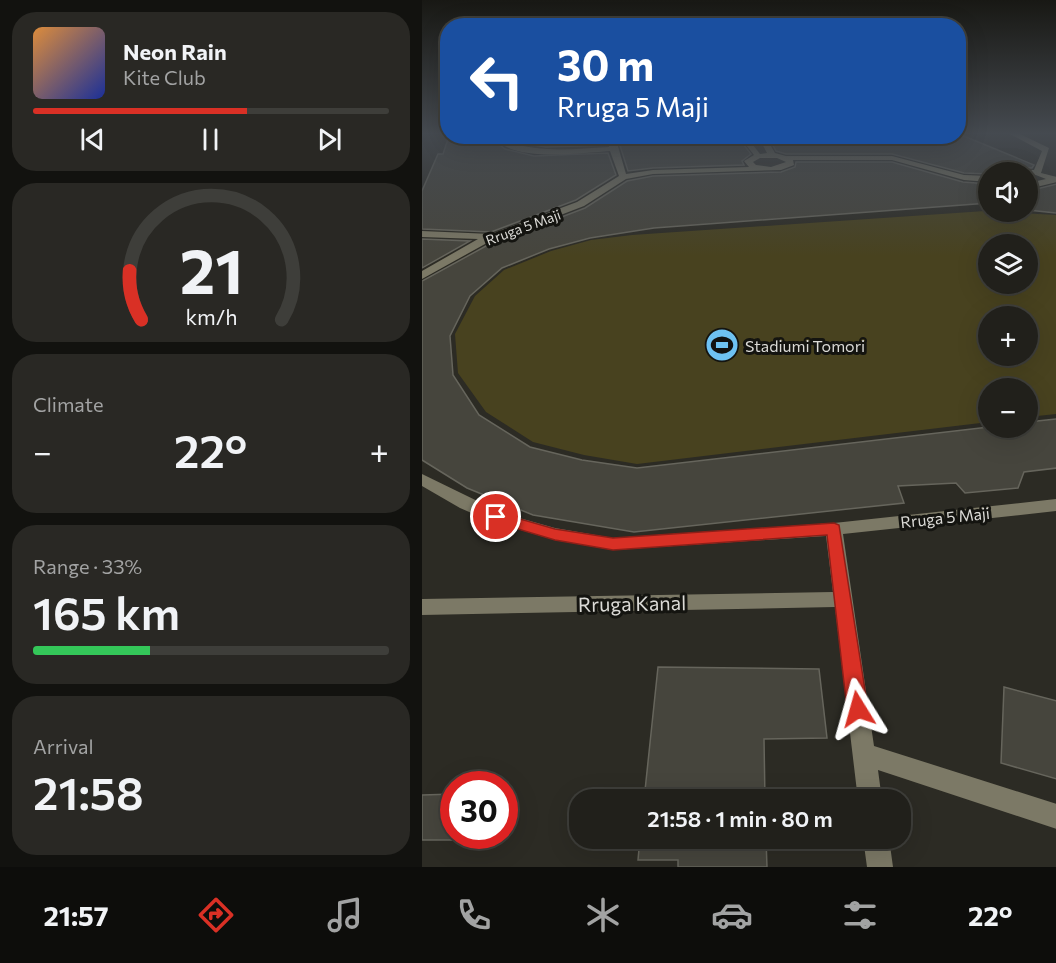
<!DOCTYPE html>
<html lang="en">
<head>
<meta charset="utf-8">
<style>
	:root { --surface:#21201b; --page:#292824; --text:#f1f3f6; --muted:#a2a3a3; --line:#3e3e3a; --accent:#d93025 }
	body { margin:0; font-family:Commissioner,sans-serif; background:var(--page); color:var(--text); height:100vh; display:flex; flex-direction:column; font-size:22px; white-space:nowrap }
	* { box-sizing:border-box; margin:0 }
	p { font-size:20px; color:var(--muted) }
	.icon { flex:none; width:33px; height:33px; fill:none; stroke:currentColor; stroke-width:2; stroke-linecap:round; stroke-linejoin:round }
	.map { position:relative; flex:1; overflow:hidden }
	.details { display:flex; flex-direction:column; gap:12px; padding:12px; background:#12120f; width:422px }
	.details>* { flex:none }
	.guide { position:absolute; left:18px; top:18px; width:526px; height:126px; border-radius:24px; box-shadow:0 6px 24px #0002,0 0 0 2px var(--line); background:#1a4fa0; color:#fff; overflow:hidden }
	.tools { position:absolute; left:556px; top:162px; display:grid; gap:12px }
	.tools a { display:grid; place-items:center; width:60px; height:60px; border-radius:50%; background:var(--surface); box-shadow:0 6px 24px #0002,0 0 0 2px var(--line); font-size:30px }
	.speed { position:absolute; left:18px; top:771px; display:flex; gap:12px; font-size:30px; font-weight:700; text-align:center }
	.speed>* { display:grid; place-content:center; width:78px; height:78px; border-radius:50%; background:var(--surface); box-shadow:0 6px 24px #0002,0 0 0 2px var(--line); line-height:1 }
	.speed .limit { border:9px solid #d22; background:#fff; color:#111 }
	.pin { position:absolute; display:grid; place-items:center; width:51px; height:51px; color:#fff; margin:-26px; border:3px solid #fff; border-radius:50%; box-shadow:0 2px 6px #0007 }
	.me { position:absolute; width:66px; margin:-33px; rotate:352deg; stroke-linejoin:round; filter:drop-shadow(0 0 4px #0008) }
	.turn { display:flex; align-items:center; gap:21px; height:126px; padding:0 18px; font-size:27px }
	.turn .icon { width:78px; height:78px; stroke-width:2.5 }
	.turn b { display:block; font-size:42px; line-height:51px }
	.big { font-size:45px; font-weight:600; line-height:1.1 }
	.details .card { flex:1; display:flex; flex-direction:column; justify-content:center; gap:9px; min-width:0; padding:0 21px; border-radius:24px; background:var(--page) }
	.details .dial { align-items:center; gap:0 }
	.dial svg { height:156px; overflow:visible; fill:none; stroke:var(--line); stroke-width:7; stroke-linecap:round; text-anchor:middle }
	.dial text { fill:var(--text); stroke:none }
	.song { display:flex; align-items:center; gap:18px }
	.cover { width:72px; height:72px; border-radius:9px; background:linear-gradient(135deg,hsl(30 70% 55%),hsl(230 70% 35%)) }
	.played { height:6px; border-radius:3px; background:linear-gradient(90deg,var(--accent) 60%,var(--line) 60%) }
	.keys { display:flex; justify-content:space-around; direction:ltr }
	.heat { display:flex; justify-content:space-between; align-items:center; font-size:33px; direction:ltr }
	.charge { height:9px; border-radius:4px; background:linear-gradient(90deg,#34c759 33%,var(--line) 0) }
	.trip { position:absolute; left:147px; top:789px; width:342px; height:60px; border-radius:24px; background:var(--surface); box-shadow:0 6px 24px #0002,0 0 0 2px var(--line); font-weight:600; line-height:60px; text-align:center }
	.tabs { display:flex; height:96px; justify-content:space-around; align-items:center; background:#0d0d0b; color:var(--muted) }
	.tabs .icon { width:42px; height:42px }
	.tabs .active { color:var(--accent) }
	.tabs b { font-size:27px; color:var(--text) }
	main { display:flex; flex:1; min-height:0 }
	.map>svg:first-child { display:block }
	.green { fill:#48421f; fill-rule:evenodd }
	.building { fill:#46453d; stroke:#66655c; stroke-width:1.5 }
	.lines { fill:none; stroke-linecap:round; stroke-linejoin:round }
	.minor { fill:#7c7966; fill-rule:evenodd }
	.route { fill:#d93025; stroke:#8d1f18; stroke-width:1.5 }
	.labels { text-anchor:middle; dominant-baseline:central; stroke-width:6; stroke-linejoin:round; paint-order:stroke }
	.far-street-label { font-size:14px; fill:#dbdad6; stroke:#141410 }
	.poi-label { font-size:16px; fill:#dbdad6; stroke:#141410; text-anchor:start }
	.street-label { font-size:16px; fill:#dbdad6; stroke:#141410 }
	.near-street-label { font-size:20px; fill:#dbdad6; stroke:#141410 }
</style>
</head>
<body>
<main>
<section class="details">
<div class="card">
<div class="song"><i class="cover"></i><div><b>Neon Rain</b><p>Kite Club</p></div></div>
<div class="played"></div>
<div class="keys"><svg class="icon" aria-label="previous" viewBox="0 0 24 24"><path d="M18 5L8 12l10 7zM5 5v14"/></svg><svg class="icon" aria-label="pause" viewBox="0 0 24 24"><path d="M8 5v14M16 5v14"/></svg><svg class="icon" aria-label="next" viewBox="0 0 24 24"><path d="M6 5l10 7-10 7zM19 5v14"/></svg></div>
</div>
<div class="card dial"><svg viewBox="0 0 100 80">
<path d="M14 69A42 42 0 1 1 86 69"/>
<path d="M14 69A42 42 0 0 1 8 44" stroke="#d93025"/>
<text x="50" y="56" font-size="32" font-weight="700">21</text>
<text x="50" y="72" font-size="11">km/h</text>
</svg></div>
<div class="card"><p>Climate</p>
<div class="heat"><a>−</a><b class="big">22°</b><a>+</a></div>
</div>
<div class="card"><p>Range · 33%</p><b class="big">165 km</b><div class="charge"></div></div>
<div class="card"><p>Arrival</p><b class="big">21:58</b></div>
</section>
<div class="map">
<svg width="635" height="867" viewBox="0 0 635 867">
	<rect width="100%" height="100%" fill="#2c2b24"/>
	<path class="green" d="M563,211L634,215V414L606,417V388H567V422L215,464L162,455L111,442L64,412L36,373L33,334L53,296L82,270L129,251L169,240L210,235ZM567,244H606V284H567ZM567,316H606V356H567Z"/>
	<path class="building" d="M537,134L612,165L610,168H585L579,172L567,174L542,173L470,154H364L354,151L346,136H537Z
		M27,136H74V142L83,149L112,156L186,153L194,175L154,200L69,232L0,229V191L16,154H21Z
		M86,136H183L184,145L124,147L99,143L88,140Z
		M195,136H315L329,154L320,161L322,165L231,168L206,171Z
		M374,162H470L541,182L567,184V203L232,228L168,238L127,249L80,268L48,296L28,336L31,375L57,415L108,447L160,460L215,468L567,427L606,428V422L635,419V468L602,472L596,488L543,493L534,483L476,486L482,503L212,532L111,515L45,488L0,460V281L64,246L163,208L205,181L231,176L359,172L373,167Z
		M635,184V213L606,210V191Z
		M0,239L48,241L0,268Z
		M236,667L397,669L405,738L342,739L343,800H222Z
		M582,687L635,701V779L579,763Z
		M32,794V840H0V795Z
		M218,838H344L345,867H256V860H216Z"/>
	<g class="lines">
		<path class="minor" d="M588,134H598L627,148L619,173L635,177V182L606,189V183L624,179L606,172H581L585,170H612L620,151Z
			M76,136H83L86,142C119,153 153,149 187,147L185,136H193L204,174L231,170L327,167L322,161L332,155L317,136H324L338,154L345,153L336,136H343L353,153L364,156H470L542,175L567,176V182L542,180L470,160H371L372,165L359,170L231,174L204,179L162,206L63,244L0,279V271L56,239L0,237V231L69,234L155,202L197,176L188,151C161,153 94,162 75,140ZM338,158H355L364,162L349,167L334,165L331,162Z
			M0,474L80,513L133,528L191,538L412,523L635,499V511L421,534L452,746L635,804V829L456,770L460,800H436L413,607L0,615V599L411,592L404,536L191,550L133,540L68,521L38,508L0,486Z
			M441,838H467L471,867H445Z"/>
	</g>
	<linearGradient id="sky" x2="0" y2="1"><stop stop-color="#181814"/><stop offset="0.52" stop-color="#454a50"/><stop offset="1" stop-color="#454a50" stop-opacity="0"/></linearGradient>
	<rect width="635" height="256" fill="url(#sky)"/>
	<path class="route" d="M74,512L133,529L191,538L412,523L417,525L446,709L443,716L436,718L428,716L425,709L405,535L191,550L133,540L69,521L66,517L69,513Z"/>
	<defs>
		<g id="stadium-disc" transform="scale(1.725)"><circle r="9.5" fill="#6ec2f3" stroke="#141410"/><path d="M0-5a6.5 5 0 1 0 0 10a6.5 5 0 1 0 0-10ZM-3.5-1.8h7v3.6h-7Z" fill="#111"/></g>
	</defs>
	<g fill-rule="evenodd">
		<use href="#stadium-disc" x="300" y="345"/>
	</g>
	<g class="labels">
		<g class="far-street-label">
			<text transform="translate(101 227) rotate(-20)">Rruga 5 Maji</text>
		</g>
		<g class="poi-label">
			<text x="323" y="345">Stadiumi Tomori</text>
		</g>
		<g class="street-label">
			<text transform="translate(523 517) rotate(-6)">Rruga 5 Maji</text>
		</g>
		<g class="near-street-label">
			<text transform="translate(210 603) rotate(-1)">Rruga Kanal</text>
		</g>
	</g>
</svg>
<div class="tools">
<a><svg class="icon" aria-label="sound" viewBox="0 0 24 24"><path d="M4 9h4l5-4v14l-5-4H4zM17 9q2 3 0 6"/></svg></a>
<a><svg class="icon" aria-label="layers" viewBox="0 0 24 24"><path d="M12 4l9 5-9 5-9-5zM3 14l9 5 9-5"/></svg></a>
<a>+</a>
<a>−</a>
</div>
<div class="speed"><div class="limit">30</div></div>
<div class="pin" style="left:74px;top:517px;background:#d93025"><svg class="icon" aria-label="arrive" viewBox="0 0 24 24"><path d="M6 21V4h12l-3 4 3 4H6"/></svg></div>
<svg class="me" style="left:436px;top:709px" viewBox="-20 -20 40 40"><path d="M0-17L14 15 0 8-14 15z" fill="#d93025" stroke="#fff" stroke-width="4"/></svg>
<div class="trip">21:58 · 1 min · 80 m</div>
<div class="guide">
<div class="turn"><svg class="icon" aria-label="left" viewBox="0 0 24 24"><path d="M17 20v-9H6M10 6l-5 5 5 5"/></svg><div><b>30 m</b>Rruga 5 Maji</div></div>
</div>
</div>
</main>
<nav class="tabs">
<b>21:57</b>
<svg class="icon active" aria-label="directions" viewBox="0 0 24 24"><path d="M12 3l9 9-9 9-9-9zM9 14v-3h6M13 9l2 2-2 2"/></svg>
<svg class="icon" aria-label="music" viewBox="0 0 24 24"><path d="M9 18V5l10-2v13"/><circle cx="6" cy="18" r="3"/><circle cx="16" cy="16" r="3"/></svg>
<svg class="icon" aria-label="phone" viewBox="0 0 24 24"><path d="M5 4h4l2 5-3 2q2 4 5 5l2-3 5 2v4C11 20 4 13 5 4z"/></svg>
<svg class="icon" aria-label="climate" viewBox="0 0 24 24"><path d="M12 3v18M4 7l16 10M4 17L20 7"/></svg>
<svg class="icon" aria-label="car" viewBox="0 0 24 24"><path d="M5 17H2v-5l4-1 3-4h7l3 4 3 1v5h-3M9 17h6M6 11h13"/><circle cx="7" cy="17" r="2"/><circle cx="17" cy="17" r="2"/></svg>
<svg class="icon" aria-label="filters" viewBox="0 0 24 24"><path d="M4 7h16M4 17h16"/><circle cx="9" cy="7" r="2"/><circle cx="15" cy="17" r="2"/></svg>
<b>22°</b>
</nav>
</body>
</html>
